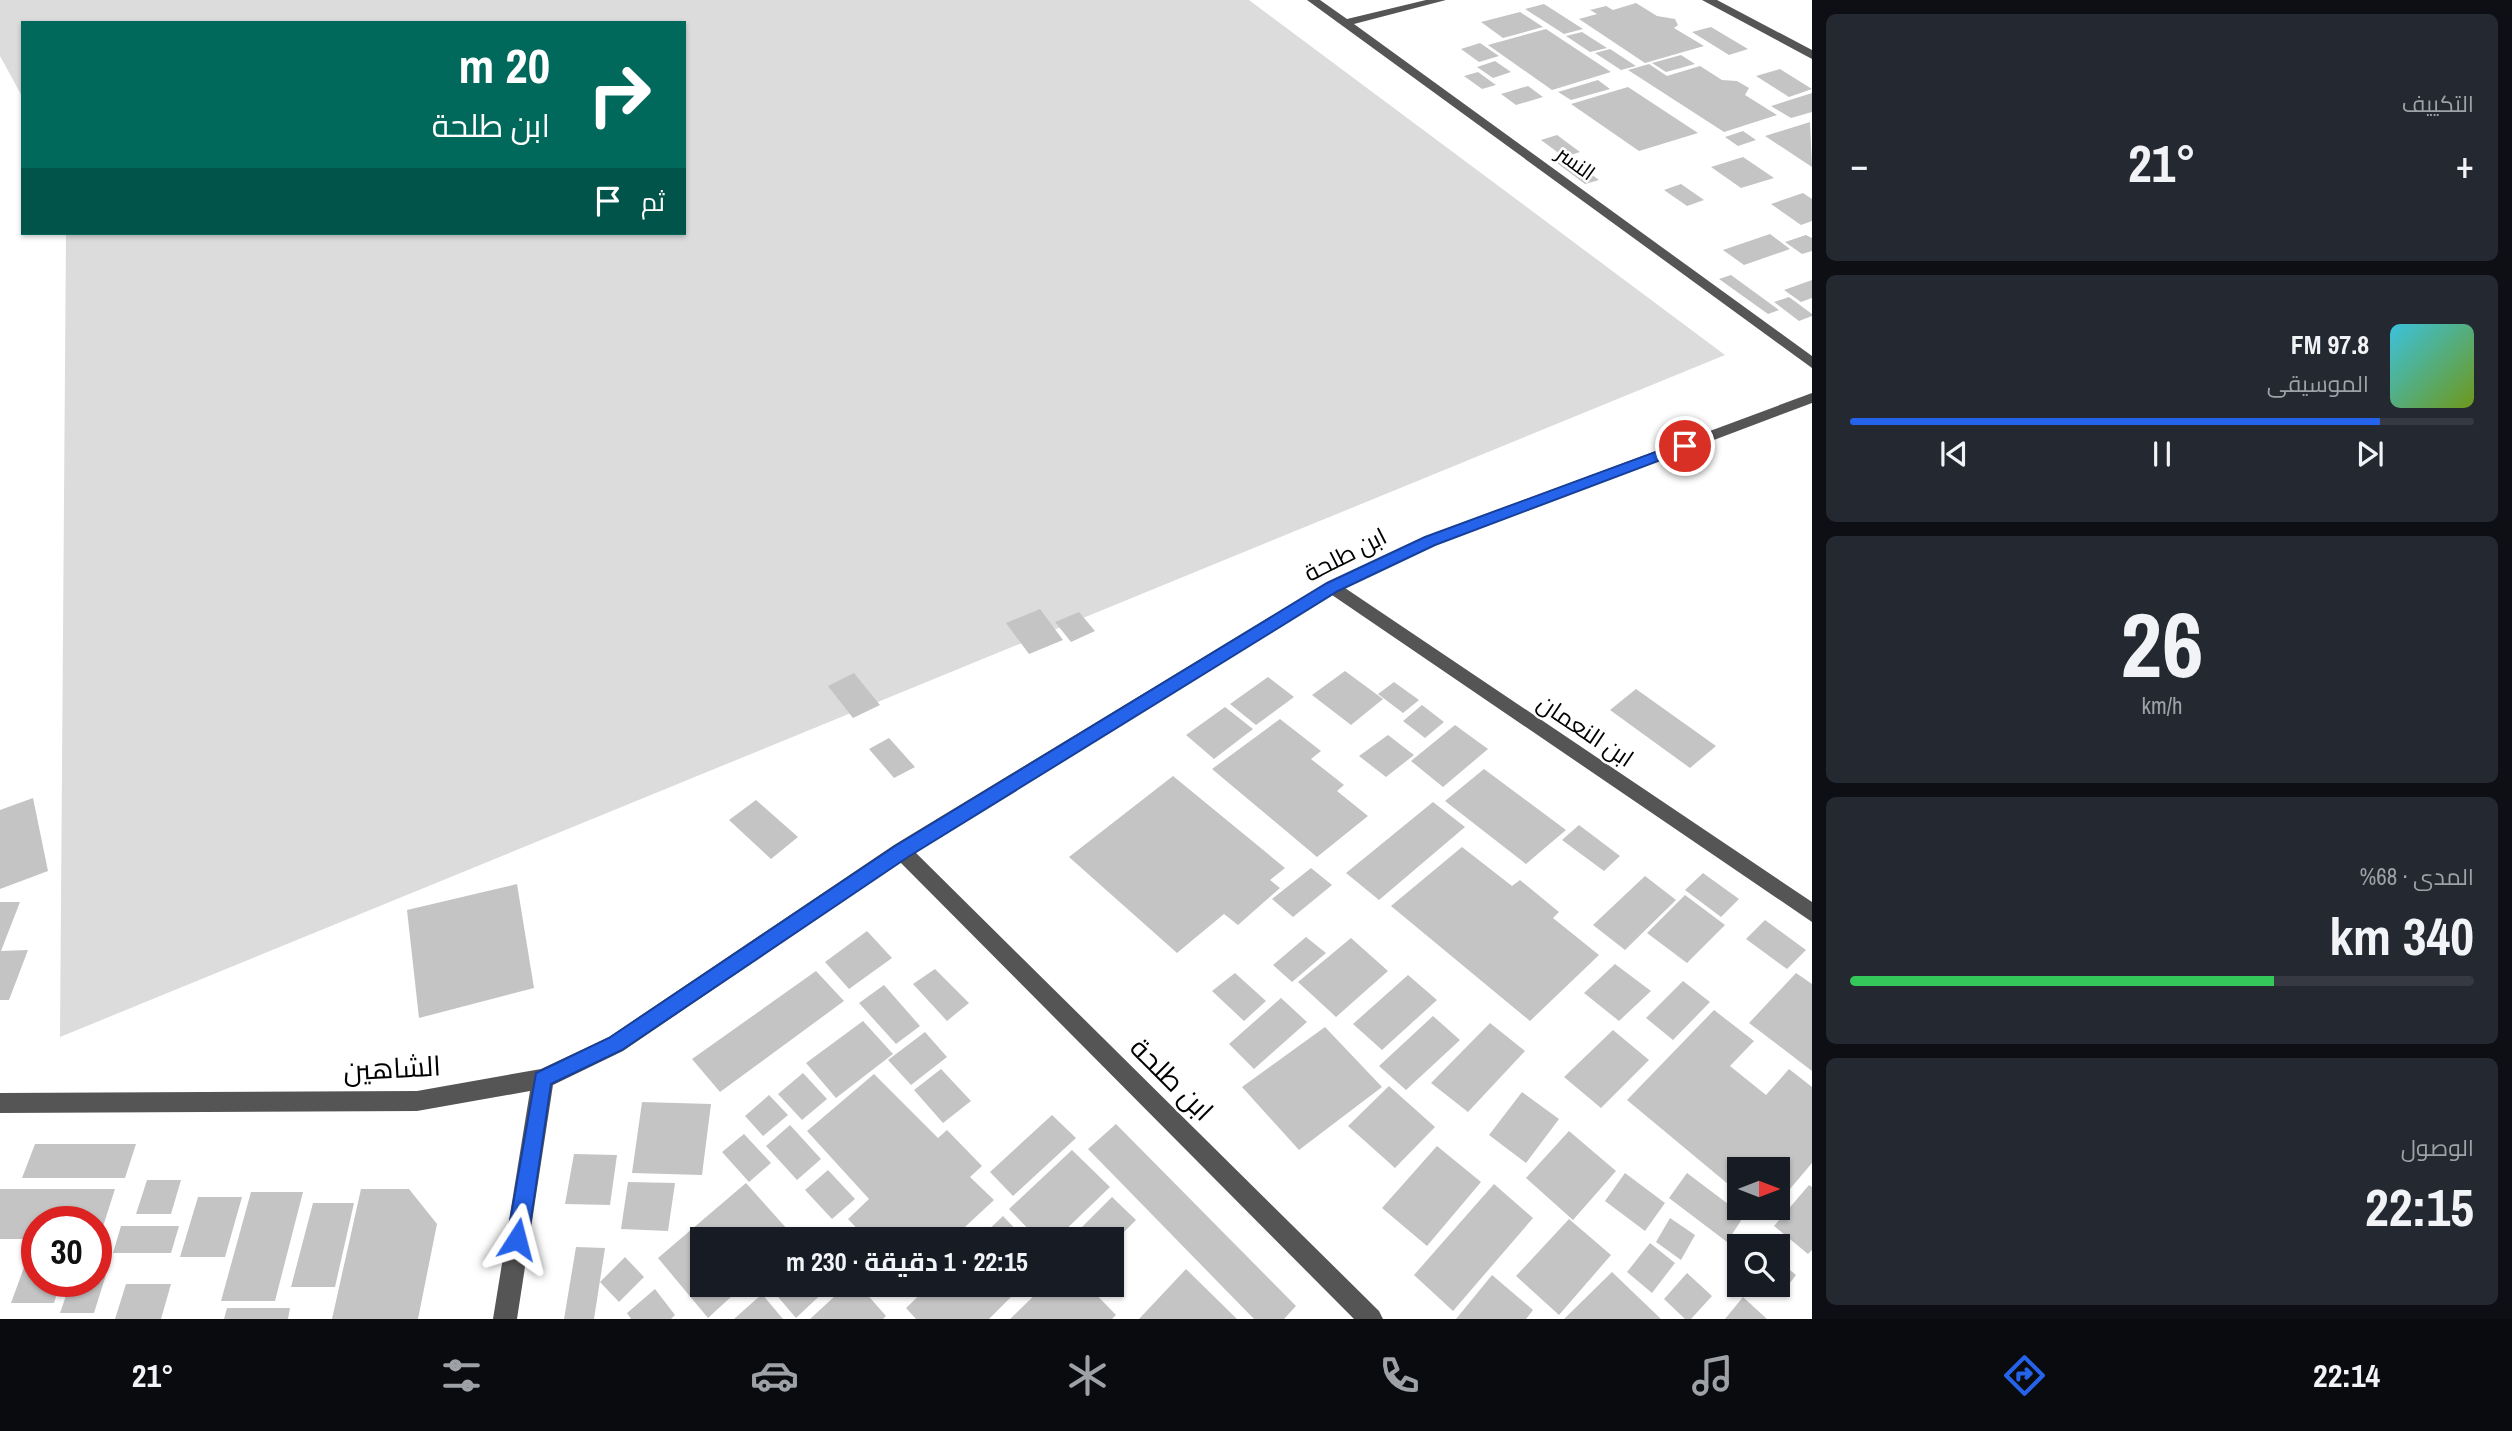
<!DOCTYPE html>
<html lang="ar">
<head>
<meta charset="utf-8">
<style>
	:root { --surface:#171b24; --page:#242831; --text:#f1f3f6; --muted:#9ea1a6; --line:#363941; --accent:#2563eb }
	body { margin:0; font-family:"Archivo Narrow",Cairo,sans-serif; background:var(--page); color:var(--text); direction:rtl; height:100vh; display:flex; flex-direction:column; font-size:26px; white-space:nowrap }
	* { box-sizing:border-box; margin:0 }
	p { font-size:23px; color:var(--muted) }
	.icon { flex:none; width:38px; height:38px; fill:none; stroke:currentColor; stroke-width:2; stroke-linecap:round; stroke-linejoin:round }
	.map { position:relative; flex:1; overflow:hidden; direction:ltr }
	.panel { display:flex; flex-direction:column; gap:14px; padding:14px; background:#0d0f14; width:700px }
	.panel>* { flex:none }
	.top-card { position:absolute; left:21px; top:21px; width:665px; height:214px; border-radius:0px; box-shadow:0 2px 5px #0004; direction:rtl; background:#00695c; color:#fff; overflow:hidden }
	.needle { width:46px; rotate:90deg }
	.controls { position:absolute; left:1727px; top:1157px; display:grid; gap:14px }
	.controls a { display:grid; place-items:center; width:63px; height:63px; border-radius:0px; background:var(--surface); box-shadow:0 2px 5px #0004; font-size:35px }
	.speed { position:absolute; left:21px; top:1206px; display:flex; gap:14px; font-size:35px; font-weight:700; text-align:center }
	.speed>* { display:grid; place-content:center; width:91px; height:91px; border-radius:50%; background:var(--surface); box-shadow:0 2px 5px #0004; line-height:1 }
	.speed .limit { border:10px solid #d22; background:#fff; color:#111 }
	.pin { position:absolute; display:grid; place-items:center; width:60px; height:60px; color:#fff; margin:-30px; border:4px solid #fff; border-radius:50%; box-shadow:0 2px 7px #0007 }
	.me { position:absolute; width:77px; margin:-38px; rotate:9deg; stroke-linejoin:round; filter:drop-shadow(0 0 5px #0008) }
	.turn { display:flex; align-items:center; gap:24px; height:147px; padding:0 21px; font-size:32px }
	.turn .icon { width:91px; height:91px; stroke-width:2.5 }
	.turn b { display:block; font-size:49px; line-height:60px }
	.then { display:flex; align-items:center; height:66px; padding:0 21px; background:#0003; gap:14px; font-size:26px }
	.big { font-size:52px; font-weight:700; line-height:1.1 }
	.panel .widget { flex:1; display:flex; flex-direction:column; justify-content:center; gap:10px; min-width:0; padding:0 24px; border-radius:10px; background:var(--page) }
	.panel .dial { align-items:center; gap:0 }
	.dial b { font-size:91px; line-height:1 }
	.song { display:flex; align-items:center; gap:21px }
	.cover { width:84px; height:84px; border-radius:10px; background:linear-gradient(135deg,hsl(190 70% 55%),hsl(80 70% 35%)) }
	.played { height:7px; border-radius:4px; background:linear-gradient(90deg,var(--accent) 85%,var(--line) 85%) }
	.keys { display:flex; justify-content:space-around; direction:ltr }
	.heat { display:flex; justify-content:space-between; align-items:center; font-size:38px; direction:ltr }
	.charge { height:10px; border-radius:5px; background:linear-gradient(90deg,#34c759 68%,var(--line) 0) }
	.trip { position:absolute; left:690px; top:1227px; width:434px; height:70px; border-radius:0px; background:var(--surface); box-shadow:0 2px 5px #0004; font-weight:700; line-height:70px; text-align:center; direction:rtl }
	.menu { display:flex; height:112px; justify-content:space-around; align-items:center; background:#090b0e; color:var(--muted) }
	.menu .icon { width:49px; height:49px }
	.menu .current { color:var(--accent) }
	.menu b { font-size:32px; color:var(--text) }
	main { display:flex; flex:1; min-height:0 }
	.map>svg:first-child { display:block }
	.green { fill:#dcdcdc }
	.building { fill:#c4c4c4 }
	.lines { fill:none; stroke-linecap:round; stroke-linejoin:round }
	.minor { fill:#555; fill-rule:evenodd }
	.route { fill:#2563eb; stroke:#184099; stroke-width:2 }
	.labels { text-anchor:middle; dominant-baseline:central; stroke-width:5; stroke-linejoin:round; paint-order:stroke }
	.far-street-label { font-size:21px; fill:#000; stroke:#fff }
	.street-label { font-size:24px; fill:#000; stroke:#fff }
	.near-street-label { font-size:28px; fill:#000; stroke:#fff }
</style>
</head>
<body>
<main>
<section class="panel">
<div class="widget"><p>التكييف</p>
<div class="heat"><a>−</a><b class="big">21°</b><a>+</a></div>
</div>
<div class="widget">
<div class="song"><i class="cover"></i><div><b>97.8 FM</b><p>الموسيقى</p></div></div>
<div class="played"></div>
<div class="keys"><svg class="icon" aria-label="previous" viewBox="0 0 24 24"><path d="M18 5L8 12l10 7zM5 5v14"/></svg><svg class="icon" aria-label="pause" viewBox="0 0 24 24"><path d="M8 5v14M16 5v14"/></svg><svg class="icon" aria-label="next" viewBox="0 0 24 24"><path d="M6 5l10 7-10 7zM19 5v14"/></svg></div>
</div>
<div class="widget dial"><b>26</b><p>km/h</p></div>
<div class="widget"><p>المدى · 68%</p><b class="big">340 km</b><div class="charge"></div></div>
<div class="widget"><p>الوصول</p><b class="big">22:15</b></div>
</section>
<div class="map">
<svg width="1812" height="1319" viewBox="0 0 1812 1319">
	<rect width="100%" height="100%" fill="#fff"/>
	<path class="green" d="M0,0H1249L1725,355L60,1037L66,233H684V23H23V98L0,56Z"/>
	<path class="building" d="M1636,3L1657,16L1675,19L1678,25L1674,28L1704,46L1645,63L1579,19L1597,14L1590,10L1606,6L1613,10Z
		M1544,4L1583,29L1564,34L1525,9Z
		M1520,12L1543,27L1503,38L1481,22Z
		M1711,27L1748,49L1729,55L1692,32Z
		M1546,29L1611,72L1552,90L1488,45Z
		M1582,32L1607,48L1590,52L1566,36Z
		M1480,43L1499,56L1479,62L1461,49Z
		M1610,49L1636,66L1621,70L1595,53Z
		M1681,55L1695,64L1666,72L1652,63Z
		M1495,61L1511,72L1493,78L1477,67Z
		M1649,64L1667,76L1700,66L1722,80L1737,81L1749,88L1745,95L1777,115L1724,132L1628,70Z
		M1780,69L1812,89L1789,97L1756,76Z
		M1478,72L1496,85L1482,89L1464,76Z
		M1598,80L1610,89L1571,100L1558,92Z
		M1528,86L1543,97L1516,105L1501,94Z
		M1628,87L1698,133L1639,151L1571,104Z
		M1812,93V112L1791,118L1771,106Z
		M1810,122L1812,167L1765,136Z
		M1743,131L1756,140L1738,146L1725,137Z
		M1557,135L1580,152L1564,157L1541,140Z
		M1743,157L1774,178L1741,188L1711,167Z
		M1571,159L1599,180L1585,184L1557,163Z
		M1681,184L1704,200L1687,206L1664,190Z
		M1803,193L1812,199V221L1801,225L1771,204Z
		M1770,234L1790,249L1744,265L1723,250Z
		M1806,235L1812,238V251L1802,254L1785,242Z
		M1731,275L1779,310L1768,314L1719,279Z
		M1812,280V298L1801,302L1784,290Z
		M1789,297L1812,314V316L1799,321L1774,302Z
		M1040,609L1063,640L1029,654L1006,623Z
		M1079,612L1095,631L1071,642L1055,622Z
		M1345,671L1383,699L1351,725L1312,695Z
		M854,673L880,705L853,718L828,686Z
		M1268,677L1294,697L1256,725L1230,704Z
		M1394,682L1419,700L1403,713L1378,694Z
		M1636,689L1716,746L1690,768L1610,710Z
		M1422,705L1444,722L1425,738L1403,721Z
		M1225,707L1253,729L1214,759L1186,735Z
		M1280,719L1321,751L1311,759L1344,785L1337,791L1368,816L1317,857L1212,769Z
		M1455,725L1488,749L1443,787L1411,761Z
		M1388,735L1414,755L1386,777L1359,756Z
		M889,738L915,767L894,778L869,749Z
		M1484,769L1566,830L1526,864L1445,801Z
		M1173,776L1285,868L1270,880L1280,888L1238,925L1224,914L1177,953L1069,857Z
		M33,798L48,871L0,889V810Z
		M756,800L798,837L771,859L729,820Z
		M1433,802L1465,827L1379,900L1346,873Z
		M1579,825L1620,856L1604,871L1562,840Z
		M1462,847L1512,886L1520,880L1559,912L1553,918L1599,955L1530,1021L1391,906Z
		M1311,868L1332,885L1293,917L1272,899Z
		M1703,873L1739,899L1721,917L1685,890Z
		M1645,876L1676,900L1625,950L1593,925Z
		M517,884L534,988L419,1018L407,910Z
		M1685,895L1725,925L1687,963L1647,933Z
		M0,902H20L1,951L28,950L9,1000H0Z
		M1765,920L1806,950L1787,969L1746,939Z
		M867,931L892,958L849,989L825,962Z
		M1306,937L1326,953L1292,982L1273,965Z
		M1351,938L1388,971L1336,1017L1298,982Z
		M1615,964L1651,991L1619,1021L1584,993Z
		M935,969L969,1003L947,1021L913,984Z
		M816,971L844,1001L720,1092L692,1059Z
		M1235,973L1266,1001L1244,1021L1212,991Z
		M1796,973L1812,984V1071L1749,1023Z
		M1408,975L1437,1000L1382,1050L1353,1024Z
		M1683,981L1710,1002L1673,1040L1646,1018Z
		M884,985L920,1026L896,1044L859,1003Z
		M1281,998L1307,1022L1254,1069L1229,1044Z
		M1714,1010L1754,1041L1730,1066L1766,1095L1789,1069L1812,1087V1163L1778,1203V1169H1740V1194L1627,1100Z
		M1433,1016L1460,1040L1406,1090L1379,1066Z
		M863,1021L893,1054L836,1098L806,1063Z
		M1490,1023L1525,1051L1468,1112L1431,1083Z
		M1325,1027L1382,1087L1299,1150L1242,1087Z
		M1613,1030L1649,1060L1601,1108L1564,1077Z
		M925,1032L947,1057L911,1085L888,1060Z
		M941,1069L971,1101L943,1123L914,1090Z
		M803,1073L827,1099L802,1120L778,1094Z
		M874,1074L938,1138L947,1130L982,1166L970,1177L994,1200L952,1239H867L848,1219L869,1199L807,1131Z
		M1389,1086L1435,1127L1395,1168L1348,1126Z
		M1522,1092L1559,1119L1526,1163L1489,1135Z
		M769,1095L788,1115L763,1136L745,1116Z
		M642,1102L711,1104L702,1175L632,1173Z
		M1052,1115L1076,1138L1013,1196L990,1172Z
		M1116,1124L1296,1306L1284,1319H1254L1088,1149Z
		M790,1125L821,1159L797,1180L766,1146Z
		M1569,1131L1616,1171L1573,1220L1526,1178Z
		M744,1134L771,1163L749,1182L722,1152Z
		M35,1144H136L125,1178H22Z
		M1437,1146L1481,1182L1427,1246L1382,1208Z
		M1072,1150L1110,1187L1056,1239H1038L1009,1209Z
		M574,1154L617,1155L610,1205L565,1204Z
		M828,1170L855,1199L832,1219L805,1190Z
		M1625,1173L1665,1203L1645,1231L1605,1201Z
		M1687,1173L1744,1216L1727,1242L1669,1198Z
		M147,1180H181L171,1214H136Z
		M628,1182L675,1183L668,1231L621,1229Z
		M746,1183L796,1239H702V1284H745L708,1318L658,1258Z
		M1494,1184L1533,1218L1453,1311L1414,1275Z
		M1809,1185L1812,1187V1250L1808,1254L1774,1226Z
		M0,1189H115L99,1239H96V1222H37V1239H0Z
		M361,1189H409L437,1224L418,1319H332Z
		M251,1192H303L275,1301H221Z
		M198,1197H242L225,1257H180Z
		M1112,1197L1136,1220L1111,1245V1239H1070Z
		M313,1203H354L335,1287H291Z
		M1003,1216L1025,1239H979Z
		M1670,1218L1695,1235L1681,1260L1656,1242Z
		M1569,1219L1611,1255L1559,1315L1516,1276Z
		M121,1226H179L171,1253H113Z
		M1746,1234L1761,1246H1740V1262L1730,1254Z
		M1650,1243L1675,1263L1652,1293L1627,1272Z
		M576,1247L605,1248L594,1319H564Z
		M30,1251H37V1281H61L54,1303H11Z
		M625,1257L644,1277L619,1302L600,1282Z
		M1778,1260L1796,1275L1780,1296L1767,1284H1778Z
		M96,1262H110L94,1313H60L71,1281H96Z
		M1186,1269L1237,1319H1139Z
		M1612,1272L1661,1319H1564Z
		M1687,1273L1712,1296L1691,1319H1685L1664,1299Z
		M1492,1275L1533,1310L1526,1319H1456Z
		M126,1284H171L161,1319H115Z
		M767,1284H832L796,1318Z
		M848,1284H858L886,1316L883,1319H810Z
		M931,1284H1024L989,1319H916L906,1308Z
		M1046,1284H1086L1116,1315L1112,1319H1010Z
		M655,1289L675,1315L671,1319H631L627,1313Z
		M762,1294L783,1319H734Z
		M1743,1297L1767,1319H1725Z
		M227,1308H290L288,1319H224Z"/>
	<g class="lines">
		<path class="minor" d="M1307,0H1320L1347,19L1426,0H1446L1354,24L1812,356V368Z
			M1702,0H1717L1812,50V59Z
			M1812,393V403L1436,545L1345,588L1812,902V922L1332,595L915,852L1379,1311L1383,1319H1354L900,862L623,1051L553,1085L517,1319H493L530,1091L417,1111L0,1113V1093L417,1091L541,1069L609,1037L894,845L1326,583L1424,537Z"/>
	</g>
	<path class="route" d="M1685,441L1692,446L1690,449L1435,545L1338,591L908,857L622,1050L551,1084L528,1239L525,1246L517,1249L510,1246L507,1239L536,1073L609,1038L895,846L1327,583L1425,537Z"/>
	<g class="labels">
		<g class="far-street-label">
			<text transform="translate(1576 163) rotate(36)">النسر</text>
		</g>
		<g class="street-label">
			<text transform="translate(1345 554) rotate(-27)">ابن طلحة</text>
			<text transform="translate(1586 730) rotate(34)">ابن النعمان</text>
		</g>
		<g class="near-street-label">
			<text transform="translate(392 1068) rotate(-3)">الشاهين</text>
			<text transform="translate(1172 1079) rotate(45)">ابن طلحة</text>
		</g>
	</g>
</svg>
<div class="controls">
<a><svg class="needle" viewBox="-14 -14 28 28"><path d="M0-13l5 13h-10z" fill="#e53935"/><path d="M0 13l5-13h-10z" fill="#9ea1a6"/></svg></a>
<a><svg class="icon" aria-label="search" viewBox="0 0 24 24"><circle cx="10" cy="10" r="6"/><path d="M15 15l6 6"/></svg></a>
</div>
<div class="speed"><div class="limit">30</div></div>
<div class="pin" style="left:1685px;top:446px;background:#d93025"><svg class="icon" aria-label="arrive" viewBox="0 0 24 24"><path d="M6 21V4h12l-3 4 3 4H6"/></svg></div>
<svg class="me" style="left:517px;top:1239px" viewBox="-20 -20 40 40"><path d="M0-17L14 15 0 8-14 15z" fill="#2563eb" stroke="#fff" stroke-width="4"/></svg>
<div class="trip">22:15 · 1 دقيقة · 230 m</div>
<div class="top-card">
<div class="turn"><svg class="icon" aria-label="right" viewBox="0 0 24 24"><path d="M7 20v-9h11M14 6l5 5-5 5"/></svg><div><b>20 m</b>ابن طلحة</div></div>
<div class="then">ثم<svg class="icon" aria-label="arrive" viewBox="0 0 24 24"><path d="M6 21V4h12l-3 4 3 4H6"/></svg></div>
</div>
</div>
</main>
<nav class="menu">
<b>22:14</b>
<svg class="icon current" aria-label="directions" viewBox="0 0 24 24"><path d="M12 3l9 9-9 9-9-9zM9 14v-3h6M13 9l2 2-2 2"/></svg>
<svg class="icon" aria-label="music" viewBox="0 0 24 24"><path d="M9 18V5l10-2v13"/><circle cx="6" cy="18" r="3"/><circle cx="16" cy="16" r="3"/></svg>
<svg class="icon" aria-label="phone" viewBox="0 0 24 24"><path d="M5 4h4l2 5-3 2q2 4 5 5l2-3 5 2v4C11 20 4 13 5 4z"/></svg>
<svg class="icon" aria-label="climate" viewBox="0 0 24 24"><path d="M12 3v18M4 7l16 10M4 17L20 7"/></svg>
<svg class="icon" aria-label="car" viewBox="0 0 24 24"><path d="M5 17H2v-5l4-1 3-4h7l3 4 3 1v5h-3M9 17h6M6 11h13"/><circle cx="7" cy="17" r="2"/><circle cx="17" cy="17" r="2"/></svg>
<svg class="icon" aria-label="filters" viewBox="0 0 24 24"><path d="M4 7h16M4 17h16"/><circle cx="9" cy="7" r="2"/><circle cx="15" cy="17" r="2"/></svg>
<b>21°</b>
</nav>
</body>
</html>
